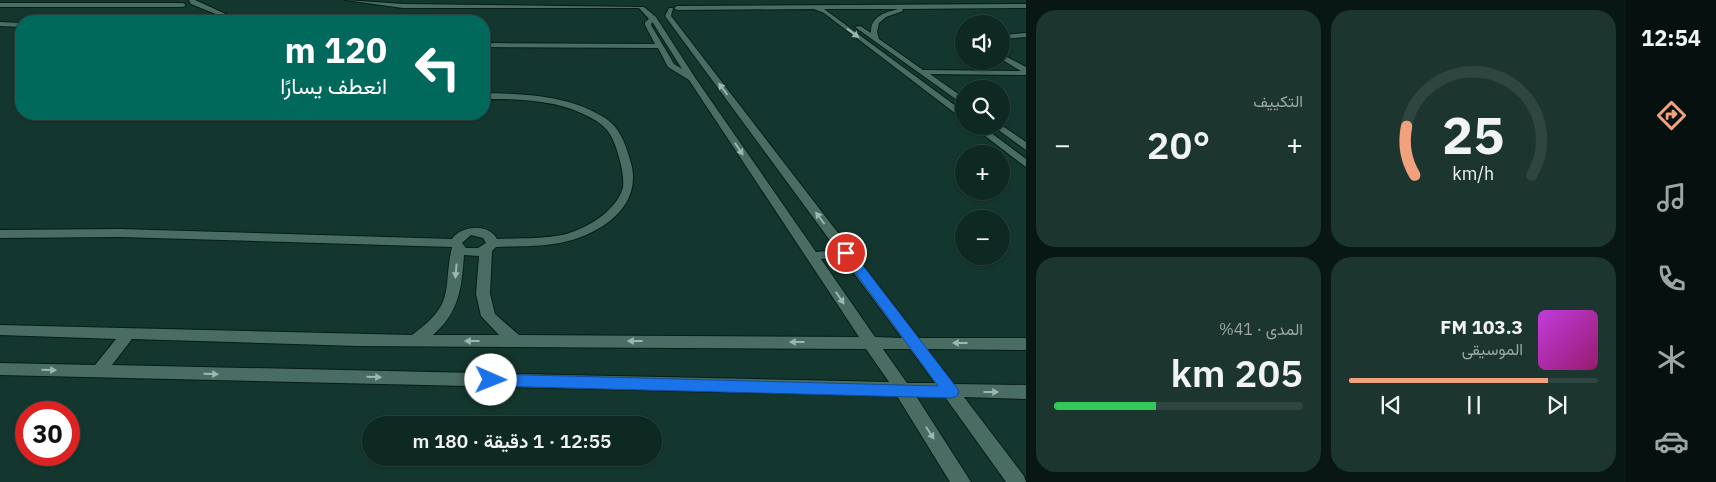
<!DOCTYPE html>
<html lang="ar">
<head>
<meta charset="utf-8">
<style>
	:root { --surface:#0e2922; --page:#1c352f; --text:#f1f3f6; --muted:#9ba6a5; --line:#2e4540; --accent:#f1a17d }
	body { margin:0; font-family:"IBM Plex Sans",Vazirmatn,sans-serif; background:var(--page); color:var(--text); direction:rtl; height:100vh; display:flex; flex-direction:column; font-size:19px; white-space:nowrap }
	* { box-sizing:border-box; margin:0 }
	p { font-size:16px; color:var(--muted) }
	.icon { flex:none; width:28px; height:28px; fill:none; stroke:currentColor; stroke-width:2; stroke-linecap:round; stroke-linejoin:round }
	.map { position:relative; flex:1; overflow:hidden; direction:ltr }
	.sheet { display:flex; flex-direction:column; gap:10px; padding:10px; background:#081713; width:600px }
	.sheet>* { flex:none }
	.guide { position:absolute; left:15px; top:15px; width:475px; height:105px; border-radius:20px; box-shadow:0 1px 4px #0004,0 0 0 1px var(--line); direction:rtl; background:#00695c; color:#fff; overflow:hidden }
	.tools { position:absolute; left:955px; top:15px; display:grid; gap:10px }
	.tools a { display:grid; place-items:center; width:55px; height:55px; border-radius:50%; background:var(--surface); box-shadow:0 1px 4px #0004,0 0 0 1px var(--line); font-size:25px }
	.speed { position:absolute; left:15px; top:401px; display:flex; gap:10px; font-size:25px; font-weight:700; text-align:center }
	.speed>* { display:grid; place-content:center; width:65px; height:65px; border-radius:50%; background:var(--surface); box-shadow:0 1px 4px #0004,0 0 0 1px var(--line); line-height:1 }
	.speed .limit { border:8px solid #d22; background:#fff; color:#111 }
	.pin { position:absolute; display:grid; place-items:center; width:42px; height:42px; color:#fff; margin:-21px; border:2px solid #fff; border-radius:50%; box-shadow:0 1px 5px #0007 }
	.me { position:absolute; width:55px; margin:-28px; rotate:91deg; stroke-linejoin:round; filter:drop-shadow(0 0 4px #0008) }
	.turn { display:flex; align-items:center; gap:18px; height:105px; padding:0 20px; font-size:22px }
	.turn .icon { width:65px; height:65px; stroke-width:2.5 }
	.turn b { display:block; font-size:35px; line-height:42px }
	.big { font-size:38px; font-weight:600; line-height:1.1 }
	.sheet .tile { flex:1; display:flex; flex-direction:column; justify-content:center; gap:8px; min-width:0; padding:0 18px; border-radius:20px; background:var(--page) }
	.sheet .dial { align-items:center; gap:0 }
	.dial svg { height:130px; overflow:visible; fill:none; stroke:var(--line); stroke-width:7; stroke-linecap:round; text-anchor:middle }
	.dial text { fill:var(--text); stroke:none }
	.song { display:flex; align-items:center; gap:15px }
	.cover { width:60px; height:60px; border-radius:8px; background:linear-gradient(135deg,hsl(290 70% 55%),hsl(320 70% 35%)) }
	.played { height:5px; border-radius:2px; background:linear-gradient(90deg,var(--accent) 80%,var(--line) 80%) }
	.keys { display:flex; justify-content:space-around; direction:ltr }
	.heat { display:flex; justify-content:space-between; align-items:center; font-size:28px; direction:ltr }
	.charge { height:8px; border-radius:4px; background:linear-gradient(90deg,#34c759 41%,var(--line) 0) }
	.sheet .tiles { flex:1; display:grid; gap:10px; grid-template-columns:repeat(2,1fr) }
	.trip { position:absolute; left:362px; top:416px; width:300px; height:50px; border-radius:25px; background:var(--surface); box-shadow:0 1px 4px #0004,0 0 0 1px var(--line); font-weight:600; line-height:50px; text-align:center; direction:rtl }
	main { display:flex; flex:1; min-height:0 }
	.dock { display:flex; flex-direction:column; width:90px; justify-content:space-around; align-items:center; background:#06100e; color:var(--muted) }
	.dock .icon { width:35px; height:35px }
	.dock .current { color:var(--accent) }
	.dock b { font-size:22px; color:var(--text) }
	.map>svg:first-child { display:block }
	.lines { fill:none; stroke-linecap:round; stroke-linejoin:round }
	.minor-casing { stroke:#031d17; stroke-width:2 }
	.minor { fill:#4a6d63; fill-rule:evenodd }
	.oneway { fill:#9cb7af }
	.route { fill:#1a73e8; stroke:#114b97 }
</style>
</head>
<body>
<main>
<nav class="dock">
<b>12:54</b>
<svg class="icon current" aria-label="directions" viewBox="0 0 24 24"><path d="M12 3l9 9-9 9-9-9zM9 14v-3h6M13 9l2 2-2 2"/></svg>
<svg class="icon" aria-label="music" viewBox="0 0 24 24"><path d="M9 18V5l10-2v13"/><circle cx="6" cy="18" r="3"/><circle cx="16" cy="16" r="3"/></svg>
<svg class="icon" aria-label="phone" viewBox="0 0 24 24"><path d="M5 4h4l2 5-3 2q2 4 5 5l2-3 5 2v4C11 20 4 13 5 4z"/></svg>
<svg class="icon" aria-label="climate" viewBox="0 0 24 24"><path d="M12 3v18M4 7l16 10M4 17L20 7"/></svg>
<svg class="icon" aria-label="car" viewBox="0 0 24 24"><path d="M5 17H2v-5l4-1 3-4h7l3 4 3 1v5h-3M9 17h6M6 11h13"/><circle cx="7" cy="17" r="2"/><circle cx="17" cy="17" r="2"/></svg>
</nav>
<section class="sheet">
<div class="tiles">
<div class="tile dial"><svg viewBox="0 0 100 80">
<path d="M14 69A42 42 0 1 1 86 69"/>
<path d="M14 69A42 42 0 0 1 9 39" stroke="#f1a17d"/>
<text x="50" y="56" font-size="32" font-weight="700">25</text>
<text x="50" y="72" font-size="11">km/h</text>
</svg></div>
<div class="tile"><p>التكييف</p>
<div class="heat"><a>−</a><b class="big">20°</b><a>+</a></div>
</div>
<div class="tile">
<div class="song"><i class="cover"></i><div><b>103.3 FM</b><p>الموسيقى</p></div></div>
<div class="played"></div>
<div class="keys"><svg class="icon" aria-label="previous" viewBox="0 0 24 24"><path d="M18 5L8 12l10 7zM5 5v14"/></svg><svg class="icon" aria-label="pause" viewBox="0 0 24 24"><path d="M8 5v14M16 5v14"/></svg><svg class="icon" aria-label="next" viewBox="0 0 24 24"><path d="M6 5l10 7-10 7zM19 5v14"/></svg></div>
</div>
<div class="tile"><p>المدى · 41%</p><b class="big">205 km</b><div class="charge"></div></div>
</div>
</section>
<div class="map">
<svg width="1026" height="482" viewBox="0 0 1026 482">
	<rect width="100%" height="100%" fill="#13372e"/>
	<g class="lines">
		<g class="minor-casing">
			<path id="minor" d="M189,0H195L241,21H233L191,4Z
				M345,0L403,4L644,7L656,17L696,79L816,252L837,250L665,16L669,8H673L671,16L919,338H1026V350L927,349L954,384L1026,385V399L964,397L1024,476L1026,482H1006L945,397L916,396L971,482H950L897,396L0,375V363L95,365L116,339L0,335V325L412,335C457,302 442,292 452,247L120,237L0,238V230L120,229L452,239C461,225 489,223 497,239C519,238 541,239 562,235C585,230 617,211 623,187C624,179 622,169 620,161C616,146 612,131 598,122C564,100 524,99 484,99V93C526,94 569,95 605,118C621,128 626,146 631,163C643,208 599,235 560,243C539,247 517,246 496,247L492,251L490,294L495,314L519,335L859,337L689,80L668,67L658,48L484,47V43L655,44L645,25V22L649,19L639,8H403ZM652,22L653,23L682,69L674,64L651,25ZM471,235L483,238L486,243L478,248H466L462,243ZM464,255L479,256L476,294L481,316L499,335H433C459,313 462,287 464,255ZM842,257L902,338L875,337L821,259ZM132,339L357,346L866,349L889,382L112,365ZM883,349H910L935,383H907Z
				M0,3H183L186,5L183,7H0Z
				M1026,4V8L902,9L903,11L886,17L879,23L877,32L879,39L923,70L1021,71L1001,59V54L1026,67V75L930,74L964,98V105L855,27L860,26L871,33C870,16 886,12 899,9H824L964,112V120L824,13L814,9L677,10L674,8L677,6Z
				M0,22L21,23V27L0,26Z
				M1026,33V37L1001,39V35Z
				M77,114H167L162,117L115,119L82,117Z
				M1001,125L1026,142V150L993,126H1001Z
				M972,126H982L1026,159V167Z"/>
		</g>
		<use href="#minor" class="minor"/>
	</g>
	<defs><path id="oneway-solid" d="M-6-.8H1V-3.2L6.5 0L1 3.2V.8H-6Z" transform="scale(1.25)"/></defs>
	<g class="oneway">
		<use href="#oneway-solid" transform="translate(853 33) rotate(37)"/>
		<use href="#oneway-solid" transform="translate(723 89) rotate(-127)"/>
		<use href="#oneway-solid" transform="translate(739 149) rotate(56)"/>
		<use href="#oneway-solid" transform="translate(820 218) rotate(-127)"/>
		<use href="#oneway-solid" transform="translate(456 271) rotate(95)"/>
		<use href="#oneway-solid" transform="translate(840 298) rotate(56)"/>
		<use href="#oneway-solid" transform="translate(472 341) rotate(-180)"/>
		<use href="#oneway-solid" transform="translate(635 341) rotate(-180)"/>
		<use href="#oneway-solid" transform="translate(797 342) rotate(-180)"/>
		<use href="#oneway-solid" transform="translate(960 343) rotate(-180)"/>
		<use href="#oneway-solid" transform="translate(49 370) rotate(2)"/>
		<use href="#oneway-solid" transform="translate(211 374) rotate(1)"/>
		<use href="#oneway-solid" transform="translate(374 377) rotate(1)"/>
		<use href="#oneway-solid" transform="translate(991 392)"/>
		<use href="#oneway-solid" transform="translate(930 433) rotate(57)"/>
	</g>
	<path class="route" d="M846,249L851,250L957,388L959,392L957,396L951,398L491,386L485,384L483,380L485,376L491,374L938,386L841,253Z"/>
</svg>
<div class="tools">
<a><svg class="icon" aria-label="sound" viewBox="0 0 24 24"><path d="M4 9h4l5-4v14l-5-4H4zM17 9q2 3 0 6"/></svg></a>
<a><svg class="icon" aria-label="search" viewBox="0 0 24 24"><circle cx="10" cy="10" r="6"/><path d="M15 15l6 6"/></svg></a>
<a>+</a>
<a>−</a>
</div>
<div class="speed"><div class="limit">30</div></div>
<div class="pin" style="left:846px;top:253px;background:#d93025"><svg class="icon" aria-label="arrive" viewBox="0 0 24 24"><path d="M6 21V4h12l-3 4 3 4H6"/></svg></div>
<svg class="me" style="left:491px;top:380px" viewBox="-20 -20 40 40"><circle r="19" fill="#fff"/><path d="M0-13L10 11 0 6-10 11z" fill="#1a73e8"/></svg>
<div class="trip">12:55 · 1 دقيقة · 180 m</div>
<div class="guide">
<div class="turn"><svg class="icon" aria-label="left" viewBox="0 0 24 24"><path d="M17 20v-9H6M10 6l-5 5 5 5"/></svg><div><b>120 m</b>انعطف يسارًا</div></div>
</div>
</div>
</main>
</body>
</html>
